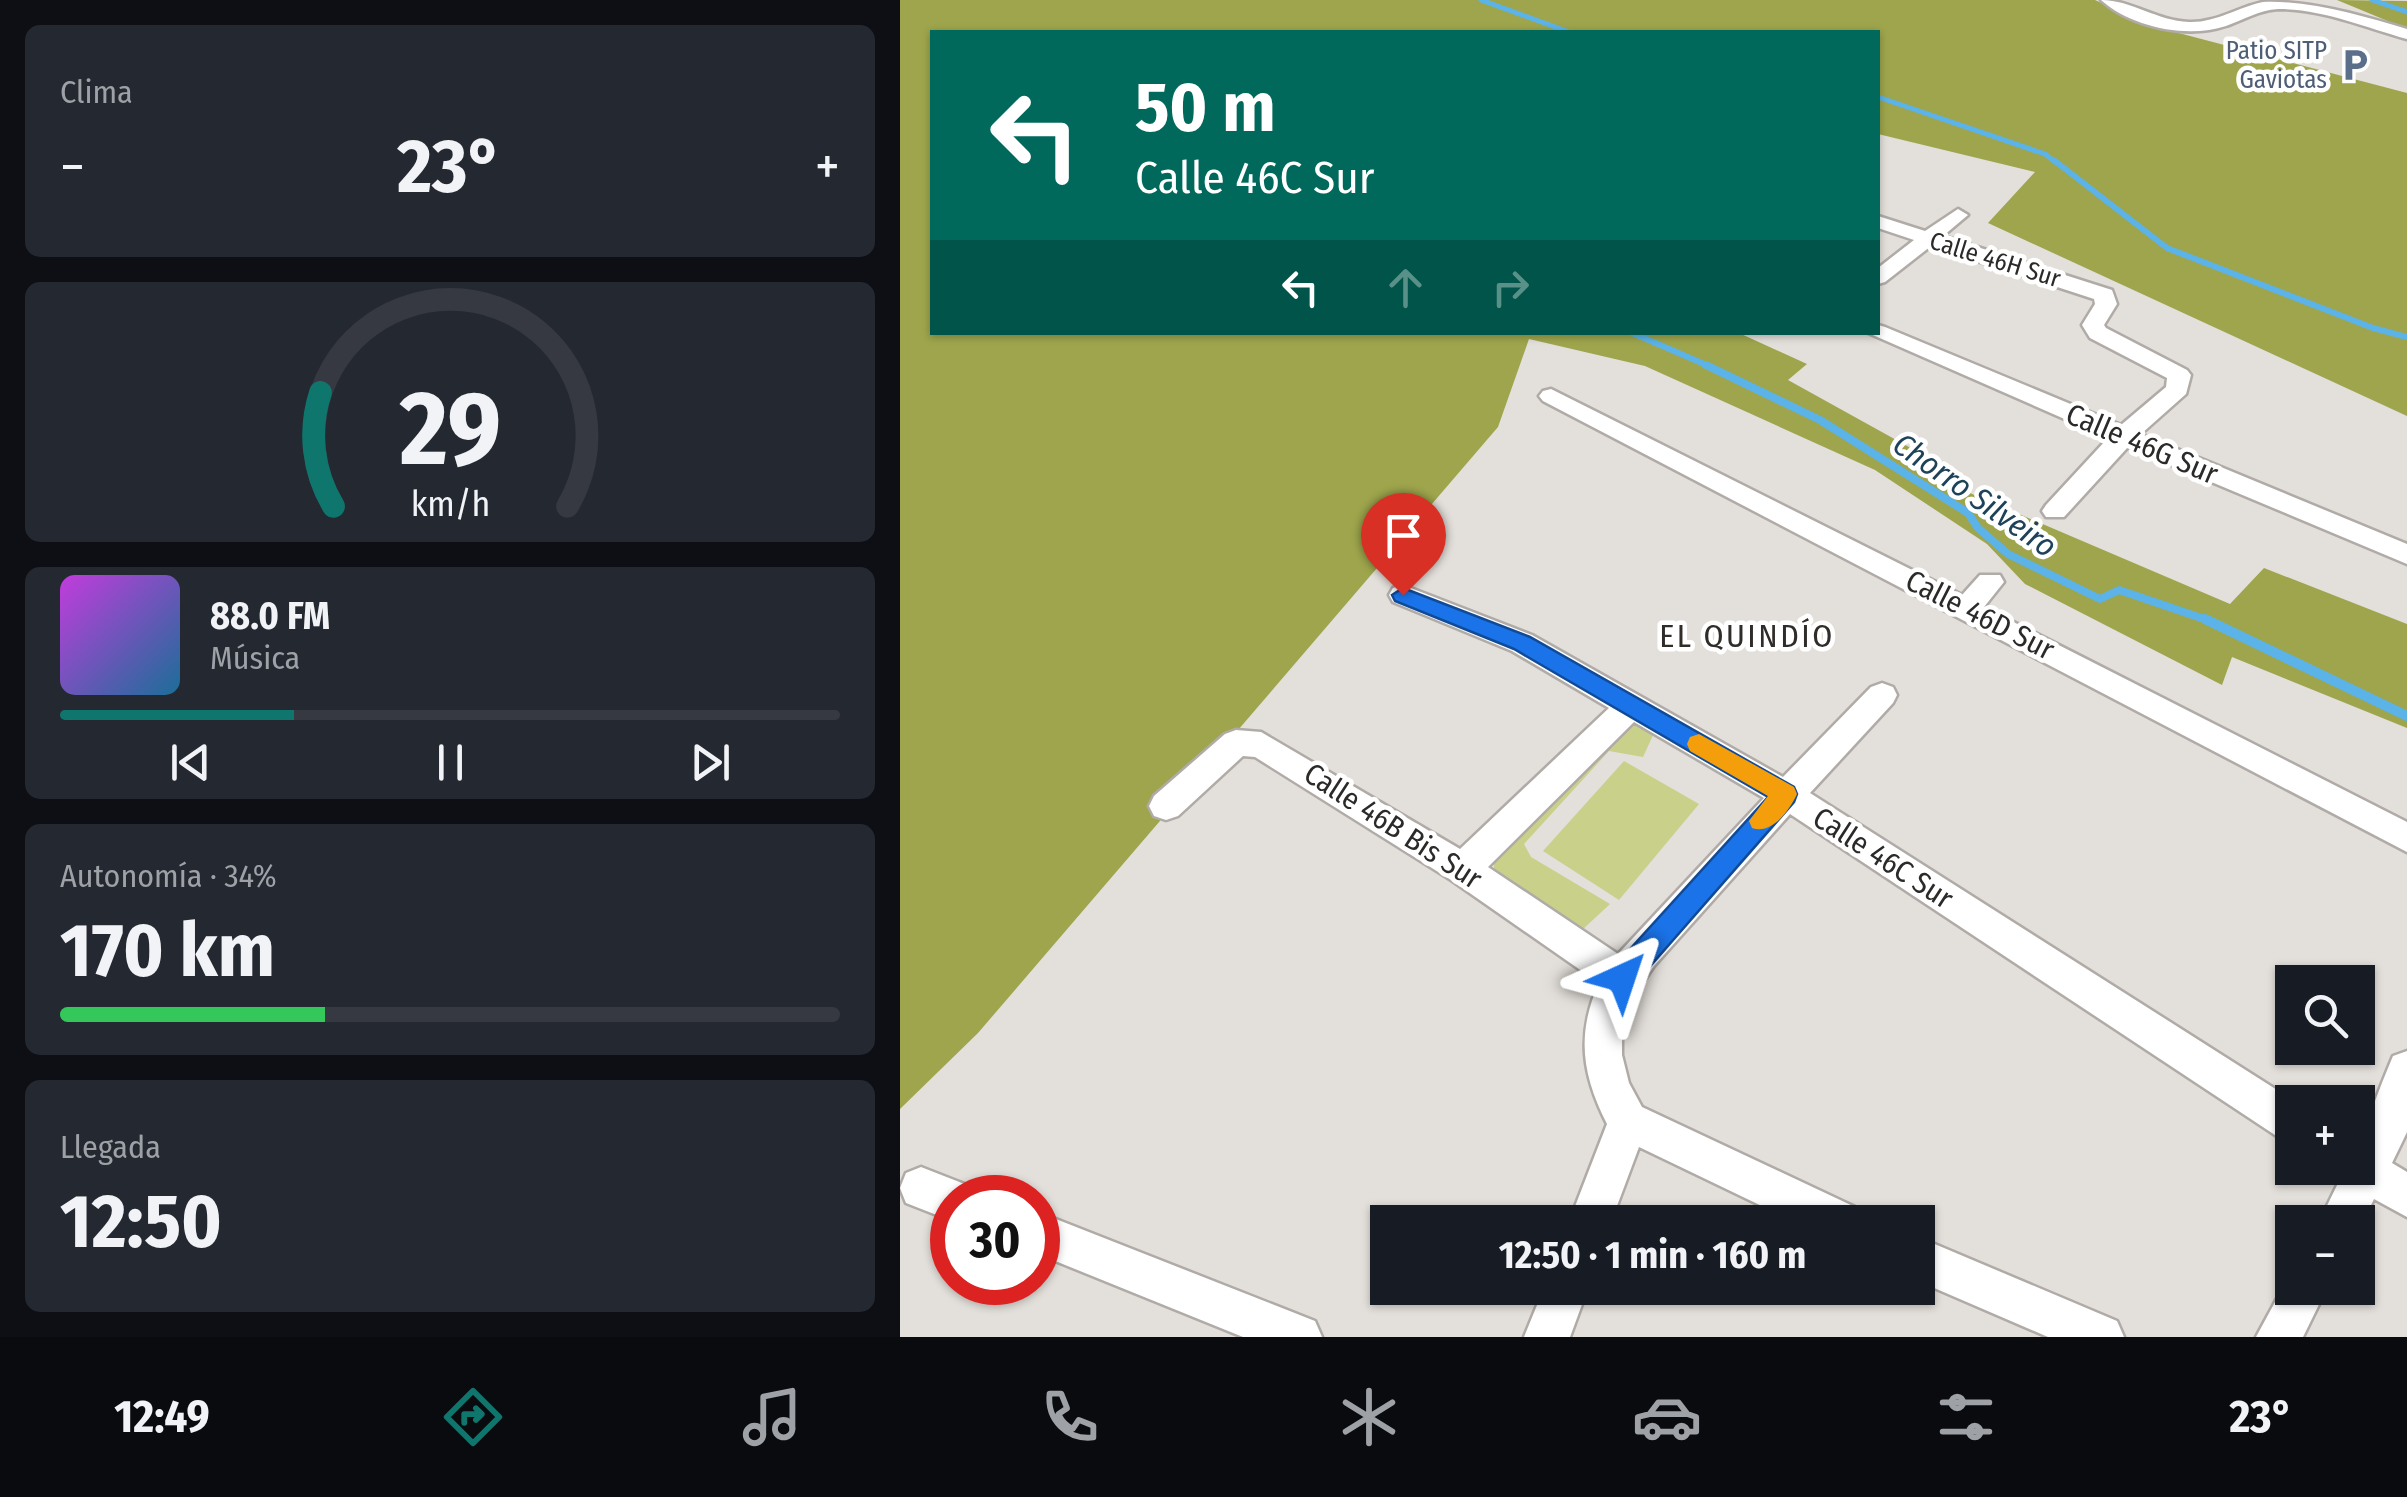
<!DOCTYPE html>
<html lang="es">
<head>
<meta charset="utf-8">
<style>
	:root { --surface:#171b24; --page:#242831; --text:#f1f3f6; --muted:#9ea1a6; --line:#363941; --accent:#0f766e }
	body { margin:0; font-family:"Fira Sans Condensed",sans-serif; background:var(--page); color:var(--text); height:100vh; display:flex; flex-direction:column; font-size:38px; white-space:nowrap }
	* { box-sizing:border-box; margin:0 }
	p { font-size:32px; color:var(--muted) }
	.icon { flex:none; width:55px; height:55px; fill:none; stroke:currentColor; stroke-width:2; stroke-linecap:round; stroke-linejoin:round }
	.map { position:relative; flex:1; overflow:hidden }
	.drawer { display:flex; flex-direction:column; gap:25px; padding:25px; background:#0d0f14; width:900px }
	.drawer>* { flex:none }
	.top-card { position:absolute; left:30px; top:30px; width:950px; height:305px; border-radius:0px; box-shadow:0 2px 8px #0004; background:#00695c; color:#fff; overflow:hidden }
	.tools { position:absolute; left:1375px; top:965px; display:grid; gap:20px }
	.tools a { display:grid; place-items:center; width:100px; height:100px; border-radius:0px; background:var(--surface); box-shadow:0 2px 8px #0004; font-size:50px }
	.speed { position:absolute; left:30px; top:1175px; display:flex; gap:20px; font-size:50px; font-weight:700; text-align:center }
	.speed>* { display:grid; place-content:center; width:130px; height:130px; border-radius:50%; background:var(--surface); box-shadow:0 2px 8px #0004; line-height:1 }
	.speed .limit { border:15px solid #d22; background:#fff; color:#111 }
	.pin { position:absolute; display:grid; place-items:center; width:85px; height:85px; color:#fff; margin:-102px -42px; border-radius:50% 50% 50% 0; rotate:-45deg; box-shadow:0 0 10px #0007 }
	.pin .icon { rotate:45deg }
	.me { position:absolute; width:110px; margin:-55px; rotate:42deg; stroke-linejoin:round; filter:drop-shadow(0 0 8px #0008) }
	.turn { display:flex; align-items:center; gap:35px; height:210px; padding:0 40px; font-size:45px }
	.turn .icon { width:130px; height:130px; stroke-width:2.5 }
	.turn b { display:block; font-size:70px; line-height:85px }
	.lanes { display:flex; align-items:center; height:95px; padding:0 40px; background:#0003; justify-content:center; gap:50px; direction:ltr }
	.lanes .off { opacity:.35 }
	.big { font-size:75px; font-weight:700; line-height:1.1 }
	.drawer .card { flex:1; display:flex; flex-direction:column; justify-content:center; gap:15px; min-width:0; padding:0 35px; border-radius:15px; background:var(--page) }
	.drawer .dial { align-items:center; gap:0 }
	.dial svg { height:260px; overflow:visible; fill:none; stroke:var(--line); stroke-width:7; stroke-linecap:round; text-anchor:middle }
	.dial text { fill:var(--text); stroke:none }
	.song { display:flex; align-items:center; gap:30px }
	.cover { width:120px; height:120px; border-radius:15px; background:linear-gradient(135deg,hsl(290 70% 55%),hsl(200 70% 35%)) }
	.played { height:10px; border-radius:5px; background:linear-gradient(90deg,var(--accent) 30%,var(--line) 30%) }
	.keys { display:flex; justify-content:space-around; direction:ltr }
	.heat { display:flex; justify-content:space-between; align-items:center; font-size:55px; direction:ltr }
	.charge { height:15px; border-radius:8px; background:linear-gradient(90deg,#34c759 34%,var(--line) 0) }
	.trip { position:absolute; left:470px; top:1205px; width:565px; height:100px; border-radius:0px; background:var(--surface); box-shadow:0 2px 8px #0004; font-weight:700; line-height:100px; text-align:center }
	.tab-bar { display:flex; height:160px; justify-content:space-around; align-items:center; background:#090b0e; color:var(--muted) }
	.tab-bar .icon { width:70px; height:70px }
	.tab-bar .selected { color:var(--accent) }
	.tab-bar b { font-size:45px; color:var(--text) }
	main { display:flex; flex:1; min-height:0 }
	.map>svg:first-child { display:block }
	.green { fill:#c9d08a }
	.forest { fill:#9ea54c }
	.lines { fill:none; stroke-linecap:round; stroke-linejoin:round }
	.stream-far3 { stroke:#5cb3e7; stroke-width:5 }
	.stream-far2 { stroke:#5cb3e7; stroke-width:6 }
	.stream-far1 { stroke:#5cb3e7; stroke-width:8 }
	.stream { stroke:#5cb3e7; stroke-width:10 }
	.minor-casing { stroke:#b0aba7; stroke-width:5 }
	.minor { fill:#fff; fill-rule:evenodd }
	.route { fill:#1a73e8; stroke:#114b97; stroke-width:2.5 }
	.slow { fill:#f59e0b }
	.labels { text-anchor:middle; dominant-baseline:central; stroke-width:9; stroke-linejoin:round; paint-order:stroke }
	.far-service-label { font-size:25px; fill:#4e5e75; stroke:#fff; text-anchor:end }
	.far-street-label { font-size:25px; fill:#2b2a28; stroke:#fff }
	.street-label { font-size:30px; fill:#2b2a28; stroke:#fff }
	.water-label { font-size:32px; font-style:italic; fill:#1d4259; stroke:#fff }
	.neighbourhood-label { font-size:32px; letter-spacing:2.5px; fill:#302c29; stroke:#fff }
</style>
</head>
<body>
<main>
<section class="drawer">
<div class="card"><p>Clima</p>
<div class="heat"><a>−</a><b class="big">23°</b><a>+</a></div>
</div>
<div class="card dial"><svg viewBox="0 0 100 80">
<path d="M14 69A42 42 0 1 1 86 69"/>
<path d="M14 69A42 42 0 0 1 10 34" stroke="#0f766e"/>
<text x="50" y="56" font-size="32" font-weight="700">29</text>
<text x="50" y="72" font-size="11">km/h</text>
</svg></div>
<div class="card">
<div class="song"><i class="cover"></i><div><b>88.0 FM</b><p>Música</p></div></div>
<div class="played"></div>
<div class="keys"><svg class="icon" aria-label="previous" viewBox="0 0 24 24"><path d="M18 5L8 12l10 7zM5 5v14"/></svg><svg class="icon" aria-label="pause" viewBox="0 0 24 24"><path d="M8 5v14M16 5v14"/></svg><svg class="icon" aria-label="next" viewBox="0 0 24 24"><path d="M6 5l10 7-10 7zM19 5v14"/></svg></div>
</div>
<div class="card"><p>Autonomía · 34%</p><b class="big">170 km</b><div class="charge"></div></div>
<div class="card"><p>Llegada</p><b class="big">12:50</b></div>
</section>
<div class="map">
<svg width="1507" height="1337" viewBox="0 0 1507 1337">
	<rect width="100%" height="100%" fill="#e3dfda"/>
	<path class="green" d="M741,724L755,731L743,757L709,751L624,844L631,857L710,904L682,930L594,869V858L729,726Z
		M724,761L799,804L719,900L643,851Z"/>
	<path class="forest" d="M0,0H1195L1252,26L1507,93V416L1088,223L1135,172L978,134V32H32V332L839,333L907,364L888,380L1054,472L1044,482L1330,604L1364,568L1507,624V728L1332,657L1322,685L1125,584L1087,544L975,470L745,366L629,339L598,427L78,1033L0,1109Z
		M1437,0L1507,1V29Z"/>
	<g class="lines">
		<path class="stream-far3" d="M581,0L669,32
			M1472,0L1507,12
			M978,97L1145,154L1158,164"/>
		<path class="stream-far2" d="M1155,161L1267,248L1473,328L1507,337
			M730,332L811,367"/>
		<path class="stream-far1" d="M806,365L920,420L1068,513L1078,528L1108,554L1200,599L1219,590L1313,622"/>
		<path class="stream" d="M1305,619L1507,716"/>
		<g class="minor-casing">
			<path id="minor" d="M1201,0C1232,0 1257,21 1289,22C1316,23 1338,7 1363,2C1410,0 1463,16 1507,29V39C1464,27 1423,9 1378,9C1359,10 1343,20 1326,26C1287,39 1231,27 1201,0Z
				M1058,209L1068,215L1043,236L1212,290L1217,304L1204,325L1206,328L1287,370L1291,375L1286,394L1241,434L1507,544V564L1228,447L1164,517H1146L1142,511L1146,505L1208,438L966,332H978V325L985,327L1221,425L1266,387L1267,378L1190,338L1182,325L1195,304L1194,299L1031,246L985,282L978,284V268L1014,240L978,228V216L1025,231Z
				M651,389L1062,595L1080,575H1100L1104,582L1084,607L1507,822V852L643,401L639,396L643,391Z
				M503,585L632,635L883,777L971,687L982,683L993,687L997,695L993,703L910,793L1396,1102H1392V1143L1378,1137L890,814L754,966L728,1004L722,1027V1055L729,1083L742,1107L955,1207L961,1222H895L739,1147L711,1222H669L707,1124C682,1075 676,1034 699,983L551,880L355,757L343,756L278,816L266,820L254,816L249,806L254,796L325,734L336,730L361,732L560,849L709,708L612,651L493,602L489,595L493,588ZM734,722L864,798L718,954L588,867Z
				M1507,1051V1132L1492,1163L1507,1172V1217L1474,1199L1458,1232V1222H1419L1442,1175L1438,1168H1458C1458,1140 1481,1085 1493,1056Z
				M21,1167L67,1185L72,1198H52V1221L6,1203L0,1188L6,1173Z
				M138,1212L415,1321L422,1337H343L138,1254Z
				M1018,1237L1217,1321L1224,1337H1148L1018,1281Z
				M1392,1271V1288H1427L1403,1337H1356Z
				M644,1288H688L670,1337H624Z"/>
		</g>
		<use href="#minor" class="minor"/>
	</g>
	<path class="route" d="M503,588L630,637L894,787L897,794L894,802L732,987L722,991L712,987L708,978L712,969L868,797L614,649L495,601L492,595Z"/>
	<path class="slow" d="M799,734L894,787L897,794C889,811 872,835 852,828L849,821L868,796L790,751L787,744L790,737Z"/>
	<defs>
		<g id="parking-bare" transform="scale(2.7)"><path d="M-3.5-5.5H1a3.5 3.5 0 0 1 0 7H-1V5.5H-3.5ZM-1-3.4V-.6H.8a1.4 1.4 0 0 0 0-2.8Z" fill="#5c6f8a" stroke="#fff" stroke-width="2.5" paint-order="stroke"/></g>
	</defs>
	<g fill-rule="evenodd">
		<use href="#parking-bare" x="1455" y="65"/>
	</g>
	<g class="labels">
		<g class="far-service-label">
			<text x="1427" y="51">Patio SITP<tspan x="1427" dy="29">Gaviotas</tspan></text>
		</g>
		<g class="far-street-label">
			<text transform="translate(1095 260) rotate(17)">Calle 46H Sur</text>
		</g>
		<g class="street-label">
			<text transform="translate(1242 444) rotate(23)">Calle 46G Sur</text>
			<text transform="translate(1080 615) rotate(27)">Calle 46D Sur</text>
			<text transform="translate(493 826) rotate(33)">Calle 46B Bis Sur</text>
			<text transform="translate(983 858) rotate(33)">Calle 46C Sur</text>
		</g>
		<g class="water-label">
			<text transform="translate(1075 495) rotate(35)">Chorro Silveiro</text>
		</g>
		<g class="neighbourhood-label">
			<text x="847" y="636">EL QUINDÍO</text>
		</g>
	</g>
</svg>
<div class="tools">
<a><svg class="icon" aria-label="search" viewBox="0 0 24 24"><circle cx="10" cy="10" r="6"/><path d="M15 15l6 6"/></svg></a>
<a>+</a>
<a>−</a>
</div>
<div class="speed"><div class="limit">30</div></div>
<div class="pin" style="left:503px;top:595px;background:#d93025"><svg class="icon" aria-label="arrive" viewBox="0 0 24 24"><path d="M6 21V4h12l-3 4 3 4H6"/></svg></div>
<svg class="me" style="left:722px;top:978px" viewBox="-20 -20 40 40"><path d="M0-17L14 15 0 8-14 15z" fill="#1a73e8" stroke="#fff" stroke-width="4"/></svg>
<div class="trip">12:50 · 1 min · 160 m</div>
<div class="top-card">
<div class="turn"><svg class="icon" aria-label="left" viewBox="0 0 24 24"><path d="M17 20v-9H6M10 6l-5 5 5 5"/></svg><div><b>50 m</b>Calle 46C Sur</div></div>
<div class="lanes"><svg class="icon" aria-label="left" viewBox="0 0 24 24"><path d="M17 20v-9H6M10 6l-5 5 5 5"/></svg><svg class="icon off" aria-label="ahead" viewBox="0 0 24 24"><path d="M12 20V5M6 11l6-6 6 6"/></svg><svg class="icon off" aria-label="right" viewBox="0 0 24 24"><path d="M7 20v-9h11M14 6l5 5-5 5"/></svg></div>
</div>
</div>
</main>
<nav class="tab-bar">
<b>12:49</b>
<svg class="icon selected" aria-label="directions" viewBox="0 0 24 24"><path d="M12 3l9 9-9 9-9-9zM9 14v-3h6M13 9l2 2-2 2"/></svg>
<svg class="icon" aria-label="music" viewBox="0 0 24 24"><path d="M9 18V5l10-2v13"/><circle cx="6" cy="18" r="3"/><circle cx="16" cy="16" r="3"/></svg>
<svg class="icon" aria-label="phone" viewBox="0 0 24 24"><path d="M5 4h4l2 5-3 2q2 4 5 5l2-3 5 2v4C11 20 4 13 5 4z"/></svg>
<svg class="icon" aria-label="climate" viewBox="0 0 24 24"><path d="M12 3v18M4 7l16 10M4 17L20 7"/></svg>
<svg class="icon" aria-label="car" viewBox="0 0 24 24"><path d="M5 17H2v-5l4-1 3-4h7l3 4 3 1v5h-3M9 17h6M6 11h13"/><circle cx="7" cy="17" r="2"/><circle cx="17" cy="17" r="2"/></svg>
<svg class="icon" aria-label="filters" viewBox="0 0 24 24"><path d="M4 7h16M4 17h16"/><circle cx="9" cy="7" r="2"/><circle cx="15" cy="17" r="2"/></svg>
<b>23°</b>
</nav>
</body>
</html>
